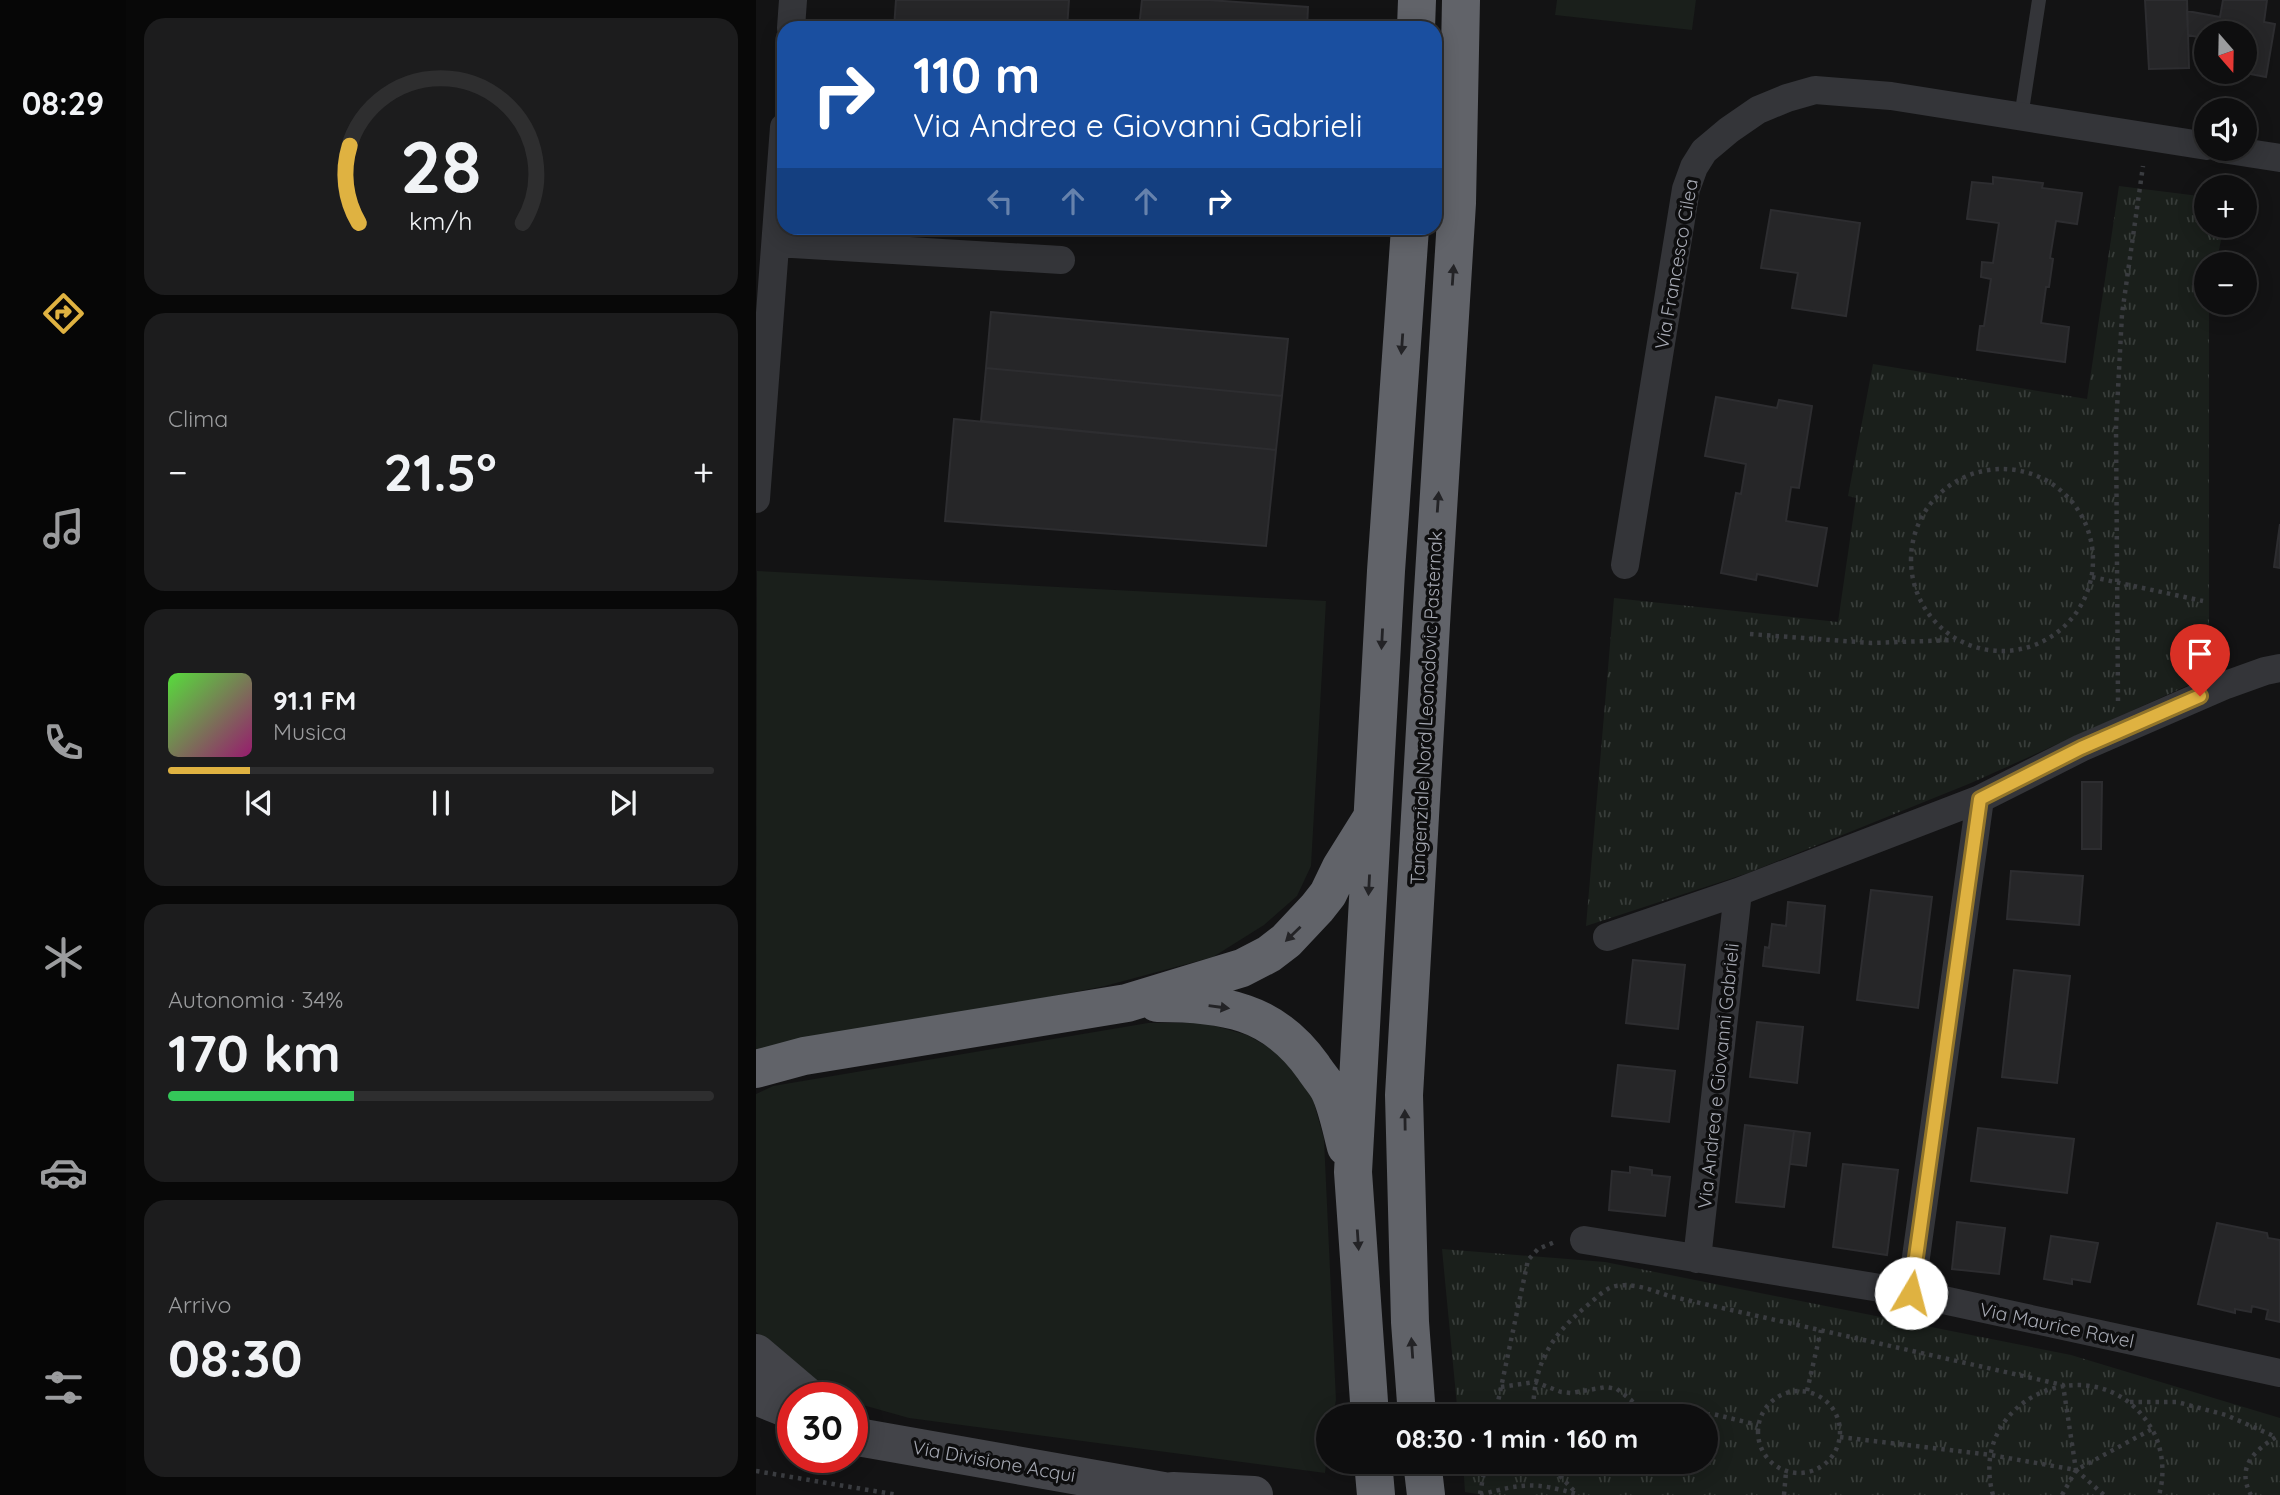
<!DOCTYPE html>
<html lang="it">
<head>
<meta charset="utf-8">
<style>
	:root { --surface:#0e0e0f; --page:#1c1c1d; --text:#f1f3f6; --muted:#9b9c9e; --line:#2e2e2f; --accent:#dfb241 }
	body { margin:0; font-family:Quicksand,sans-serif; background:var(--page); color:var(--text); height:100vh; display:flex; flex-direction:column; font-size:26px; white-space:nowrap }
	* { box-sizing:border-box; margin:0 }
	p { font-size:23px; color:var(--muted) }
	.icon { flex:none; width:38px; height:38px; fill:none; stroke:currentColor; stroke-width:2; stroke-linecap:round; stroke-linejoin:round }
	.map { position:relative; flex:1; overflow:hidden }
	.panel { display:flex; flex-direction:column; gap:18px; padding:18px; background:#080808; width:630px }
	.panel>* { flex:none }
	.banner { position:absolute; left:21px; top:21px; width:665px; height:214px; border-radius:21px; box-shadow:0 4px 18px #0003,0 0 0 2px var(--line); background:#1a4fa0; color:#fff; overflow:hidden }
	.needle { width:46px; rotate:160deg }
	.fabs { position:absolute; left:1438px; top:21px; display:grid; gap:14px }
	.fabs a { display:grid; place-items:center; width:63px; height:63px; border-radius:50%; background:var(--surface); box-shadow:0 4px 18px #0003,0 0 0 2px var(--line); font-size:35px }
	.speed { position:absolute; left:21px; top:1382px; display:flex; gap:14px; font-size:35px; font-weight:700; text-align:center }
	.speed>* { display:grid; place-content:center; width:91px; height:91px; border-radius:50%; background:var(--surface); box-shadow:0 4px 18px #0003,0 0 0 2px var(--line); line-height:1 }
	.speed .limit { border:10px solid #d22; background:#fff; color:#111 }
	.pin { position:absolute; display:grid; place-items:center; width:60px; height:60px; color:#fff; margin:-72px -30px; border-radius:50% 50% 50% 0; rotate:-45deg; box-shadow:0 0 7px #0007 }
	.pin .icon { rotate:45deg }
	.me { position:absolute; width:77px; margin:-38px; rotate:8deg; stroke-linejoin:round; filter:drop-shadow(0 0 5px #0008) }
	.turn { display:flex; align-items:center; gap:24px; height:147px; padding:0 21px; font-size:32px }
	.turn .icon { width:91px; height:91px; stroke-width:2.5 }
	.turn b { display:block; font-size:49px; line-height:60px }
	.lanes { display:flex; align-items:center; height:66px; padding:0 21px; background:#0003; justify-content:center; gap:35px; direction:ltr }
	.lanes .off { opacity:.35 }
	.big { font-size:52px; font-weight:700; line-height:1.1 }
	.panel .card { flex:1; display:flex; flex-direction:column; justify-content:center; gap:10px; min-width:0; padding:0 24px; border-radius:21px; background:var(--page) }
	.panel .dial { align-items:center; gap:0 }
	.dial svg { height:182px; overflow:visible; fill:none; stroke:var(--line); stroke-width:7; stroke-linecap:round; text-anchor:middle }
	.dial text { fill:var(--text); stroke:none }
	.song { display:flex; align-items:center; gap:21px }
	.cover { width:84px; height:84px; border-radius:10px; background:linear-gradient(135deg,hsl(110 70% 55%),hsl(320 70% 35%)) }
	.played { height:7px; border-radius:4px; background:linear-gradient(90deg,var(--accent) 15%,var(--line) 15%) }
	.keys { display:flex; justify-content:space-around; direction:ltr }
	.heat { display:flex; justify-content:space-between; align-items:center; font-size:38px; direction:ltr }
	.charge { height:10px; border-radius:5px; background:linear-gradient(90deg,#34c759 34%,var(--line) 0) }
	.trip { position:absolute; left:560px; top:1404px; width:402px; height:70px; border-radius:35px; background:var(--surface); box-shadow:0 4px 18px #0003,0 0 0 2px var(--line); font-weight:700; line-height:70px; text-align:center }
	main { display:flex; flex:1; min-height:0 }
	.tabs { display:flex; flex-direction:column; width:126px; justify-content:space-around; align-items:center; background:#060606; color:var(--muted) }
	.tabs .icon { width:49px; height:49px }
	.tabs .on { color:var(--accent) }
	.tabs b { font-size:32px; color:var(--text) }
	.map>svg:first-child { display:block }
	.green { fill:#1a1f1b }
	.park { fill:url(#park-tufts) }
	.building { fill:#262628; stroke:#2d2d30; stroke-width:2 }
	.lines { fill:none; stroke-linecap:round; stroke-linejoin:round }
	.path { stroke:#3a3c40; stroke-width:4.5; stroke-dasharray:3.5 5; stroke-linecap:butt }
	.lane { stroke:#343539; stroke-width:14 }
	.street { stroke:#343539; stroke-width:28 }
	.secondary { stroke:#434449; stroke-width:38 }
	.highway { stroke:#616369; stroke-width:38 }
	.oneway { fill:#232326 }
	.route-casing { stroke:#91742a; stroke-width:18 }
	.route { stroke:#dfb241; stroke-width:12 }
	.labels { text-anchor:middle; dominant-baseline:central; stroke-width:7; stroke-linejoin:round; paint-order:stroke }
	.street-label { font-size:19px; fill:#a6a9b3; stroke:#0e0e0f }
</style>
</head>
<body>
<main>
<nav class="tabs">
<b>08:29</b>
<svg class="icon on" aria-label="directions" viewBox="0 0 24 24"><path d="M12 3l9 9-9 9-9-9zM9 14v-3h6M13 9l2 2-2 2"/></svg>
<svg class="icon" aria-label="music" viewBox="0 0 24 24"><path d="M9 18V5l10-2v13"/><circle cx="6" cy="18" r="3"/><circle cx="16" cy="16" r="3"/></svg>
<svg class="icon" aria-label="phone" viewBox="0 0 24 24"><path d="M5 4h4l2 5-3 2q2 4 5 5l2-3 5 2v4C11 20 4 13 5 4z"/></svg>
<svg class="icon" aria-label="climate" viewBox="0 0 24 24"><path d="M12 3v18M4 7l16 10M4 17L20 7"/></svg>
<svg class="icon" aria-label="car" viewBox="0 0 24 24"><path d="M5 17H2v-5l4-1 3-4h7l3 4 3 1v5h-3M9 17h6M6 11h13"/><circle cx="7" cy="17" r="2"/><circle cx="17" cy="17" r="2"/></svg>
<svg class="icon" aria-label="filters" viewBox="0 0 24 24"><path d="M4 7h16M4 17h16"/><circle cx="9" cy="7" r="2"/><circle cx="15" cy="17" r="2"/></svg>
</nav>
<section class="panel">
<div class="card dial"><svg viewBox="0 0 100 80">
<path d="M14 69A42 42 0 1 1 86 69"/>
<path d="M14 69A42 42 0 0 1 10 35" stroke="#dfb241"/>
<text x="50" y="56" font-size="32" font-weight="700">28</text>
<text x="50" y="72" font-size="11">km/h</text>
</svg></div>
<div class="card"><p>Clima</p>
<div class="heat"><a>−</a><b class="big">21.5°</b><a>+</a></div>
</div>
<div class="card">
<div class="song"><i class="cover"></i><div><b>91.1 FM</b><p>Musica</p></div></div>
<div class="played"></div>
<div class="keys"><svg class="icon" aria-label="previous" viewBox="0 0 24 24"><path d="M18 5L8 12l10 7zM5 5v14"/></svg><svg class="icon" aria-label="pause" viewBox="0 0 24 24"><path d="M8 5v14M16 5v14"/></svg><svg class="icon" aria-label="next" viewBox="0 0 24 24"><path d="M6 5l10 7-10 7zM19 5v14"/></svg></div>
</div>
<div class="card"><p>Autonomia · 34%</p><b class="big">170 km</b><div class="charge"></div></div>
<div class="card"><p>Arrivo</p><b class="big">08:30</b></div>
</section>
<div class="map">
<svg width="1524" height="1495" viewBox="0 0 1524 1495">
	<defs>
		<pattern id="park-tufts" width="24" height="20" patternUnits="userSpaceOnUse" patternTransform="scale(1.75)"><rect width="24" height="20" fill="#1a1f1b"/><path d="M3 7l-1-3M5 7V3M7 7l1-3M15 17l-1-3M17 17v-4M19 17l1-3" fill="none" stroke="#383d3a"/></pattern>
	</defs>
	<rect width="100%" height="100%" fill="#131314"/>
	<path class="green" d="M801,0H940L936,30L799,15Z
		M1,571L570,601L555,866L541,896L508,925L457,957L349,986L0,1055Z
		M392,1023H449L491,1035L523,1053L556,1096L568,1139L580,1400L577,1416H572V1449L569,1473L153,1418L96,1402V1398H82L0,1332V1094L17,1086Z"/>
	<path class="park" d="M1363,186L1451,197V226H1468L1460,264H1451V303H1453V676L1215,783L992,873L830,926L858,598L1082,622L1100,498L1092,496L1117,364L1331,399Z
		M686,1249L849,1262L1315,1355L1524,1418V1495H727L709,1492L707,1461H950V1416H702Z"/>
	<path class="building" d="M140,0H313L311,28H138Z
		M386,0H453L552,7L551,28H383Z
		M1389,0H1431L1433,68L1393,69Z
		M1467,0H1511L1508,22L1519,24L1510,77L1484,72H1489V33H1451V39L1432,35L1431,11L1464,17Z
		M1237,177L1287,183L1286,188L1326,193L1321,224L1300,221L1294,258L1297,259L1293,287H1290L1285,323L1313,327L1309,362L1221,350L1224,326H1228L1235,279L1225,277L1226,262L1237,263L1243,223L1211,219L1216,182L1237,184Z
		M1015,210L1104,223L1090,316L1036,308L1042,273L1005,268Z
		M235,312L532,339L526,396L230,368Z
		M230,368L526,396L520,450L225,421Z
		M960,397L1021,408L1023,400L1056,406L1043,488L1035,487L1030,521L1071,528L1061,586L1001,574L1000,580L965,573L980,493L985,494L990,464L949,456Z
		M198,419L520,450L510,546L189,521Z
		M1524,524V568L1518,567Z
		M1326,782H1346L1345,849H1326Z
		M1255,871L1327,876L1323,925L1251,919Z
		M1115,890L1176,897L1162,1008L1101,1000Z
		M1032,902L1069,906L1063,973L1007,966L1009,947L1013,948L1016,924L1030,926Z
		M877,960L929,965L922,1029L870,1023Z
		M1258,970L1314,976L1301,1083L1246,1077Z
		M1001,1022L1047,1027L1041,1083L994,1077Z
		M862,1065L919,1071L913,1122L856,1116Z
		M989,1125L1038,1131L1028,1207L980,1202Z
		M1222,1128L1318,1139L1311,1193L1215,1181Z
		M1038,1131L1054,1133L1050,1166L1034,1164Z
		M1087,1164L1142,1170L1131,1255L1077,1247Z
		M874,1167L896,1170V1175L914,1177L909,1216L853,1210L856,1171L874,1173Z
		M1201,1222L1249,1228L1243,1274L1196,1269Z
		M1461,1223L1511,1233L1512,1238L1524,1240V1322L1510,1319L1512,1310L1496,1306L1495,1312L1479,1309V1313L1442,1304Z
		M1295,1236L1342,1243L1334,1282L1316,1279V1284L1288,1279Z"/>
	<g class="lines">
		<path class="path" d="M1155 560a91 91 0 1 1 182 0a91 91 0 1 1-182 0Z
			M1336,577L1447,601
			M994,634L1115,643L1199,640
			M1362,701L1360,427L1366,314L1387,166
			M745,1387L779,1382L805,1392L815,1393L850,1387L861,1389L875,1400L888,1416
			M1051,1391L1065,1330
			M1002 1432a41 41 0 1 1 82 0a41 41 0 1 1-82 0Z
			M1374,1402H1421L1470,1415L1520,1437C1498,1451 1480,1467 1495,1495
			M739,1416L772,1260L782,1249L801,1241
			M777,1416C777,1364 794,1336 833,1304C840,1298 851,1287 860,1286C878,1283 896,1290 913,1296L1307,1385L1320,1470
			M925,1416L957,1414L1002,1425
			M1084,1437L1235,1455L1320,1470L1348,1495
			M795,1461L804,1476L820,1493
			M0,1471L142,1495
			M724,1494L730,1461
			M724,1495C767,1483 778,1482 821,1494
			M1028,1495L1030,1472
			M1237,1495C1209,1394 1349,1340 1398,1433C1407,1451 1409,1475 1403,1495
			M1306,1495L1320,1470L1396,1429"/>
		<path class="lane" d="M1265,117L1283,0"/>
		<path class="street" d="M35,28L37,0
			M1466,149L1524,158
			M20,243L305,260
			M0,499L28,127
			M869,565L930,189L938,167L948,151L973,130L1002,110L1031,98L1059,90L1135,96L1451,146
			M851,937L982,892L1224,799L1325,748L1470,685L1509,671L1524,668
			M828,1240L1155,1293L1524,1373
			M941,1259L982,892
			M1155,1293L1224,799"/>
		<path class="secondary" d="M0,1353L53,1398
			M0,1396L37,1411
			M96,1436L430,1495
			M417,1491L498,1495"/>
		<path class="highway" d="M660,28L661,0
			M401,1003C467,1003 517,1010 557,1067C562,1075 569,1082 573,1090C581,1106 585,1128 590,1147
			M0,1069L48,1056L371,1003L486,968L513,954L530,941L561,908L572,894L585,867L615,819
			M614,1416L597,1172L630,571L654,228
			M661,1416L654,1322L648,1095L676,607L701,203L705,0
			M617,1461L620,1495
			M666,1461L670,1495"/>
	</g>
	<defs><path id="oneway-solid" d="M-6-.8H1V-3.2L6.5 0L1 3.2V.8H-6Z" transform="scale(1.75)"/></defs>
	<g class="oneway">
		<use href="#oneway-solid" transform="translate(697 275) rotate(-86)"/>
		<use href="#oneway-solid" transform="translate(646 344) rotate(94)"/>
		<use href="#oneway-solid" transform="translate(682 502) rotate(-86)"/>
		<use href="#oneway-solid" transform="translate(626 639) rotate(93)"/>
		<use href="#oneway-solid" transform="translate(613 885) rotate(93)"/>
		<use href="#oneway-solid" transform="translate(537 934) rotate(136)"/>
		<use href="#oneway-solid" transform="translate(463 1007) rotate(8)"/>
		<use href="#oneway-solid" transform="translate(649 1120) rotate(-91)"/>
		<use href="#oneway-solid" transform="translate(602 1240) rotate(86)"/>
		<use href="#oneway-solid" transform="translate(656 1348) rotate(-94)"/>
	</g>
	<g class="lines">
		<g class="route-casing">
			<path id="route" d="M1155,1293L1224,799L1325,748L1444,696"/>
		</g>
		<use href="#route" class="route"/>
	</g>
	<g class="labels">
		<g class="street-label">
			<text transform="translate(920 264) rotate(-80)">Via Francesco Cilea</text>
			<text transform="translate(670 708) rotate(-87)">Tangenziale Nord Leonodovic Pasternak</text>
			<text transform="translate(962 1076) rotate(-84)">Via Andrea e Giovanni Gabrieli</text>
			<text transform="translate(1301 1325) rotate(12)">Via Maurice Ravel</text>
			<text transform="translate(238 1461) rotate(10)">Via Divisione Acqui</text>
		</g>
	</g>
</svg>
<div class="fabs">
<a><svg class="needle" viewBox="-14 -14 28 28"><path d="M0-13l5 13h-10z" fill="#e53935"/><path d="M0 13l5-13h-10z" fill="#9b9c9e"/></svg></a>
<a><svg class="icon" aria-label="sound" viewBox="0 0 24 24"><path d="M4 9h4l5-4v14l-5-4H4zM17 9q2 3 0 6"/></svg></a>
<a>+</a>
<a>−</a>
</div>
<div class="speed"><div class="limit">30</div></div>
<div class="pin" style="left:1444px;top:696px;background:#d93025"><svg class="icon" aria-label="arrive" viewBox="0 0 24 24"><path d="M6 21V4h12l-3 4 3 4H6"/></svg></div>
<svg class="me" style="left:1155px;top:1293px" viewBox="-20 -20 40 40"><circle r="19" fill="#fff"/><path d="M0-13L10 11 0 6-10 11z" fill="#dfb241"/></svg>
<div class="trip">08:30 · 1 min · 160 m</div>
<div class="banner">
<div class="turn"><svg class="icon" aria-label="right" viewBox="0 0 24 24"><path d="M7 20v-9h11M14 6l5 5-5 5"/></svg><div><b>110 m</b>Via Andrea e Giovanni Gabrieli</div></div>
<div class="lanes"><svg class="icon off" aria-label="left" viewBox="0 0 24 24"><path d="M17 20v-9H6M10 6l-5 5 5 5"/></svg><svg class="icon off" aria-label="ahead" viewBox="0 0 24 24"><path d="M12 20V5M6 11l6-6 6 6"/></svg><svg class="icon off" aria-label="ahead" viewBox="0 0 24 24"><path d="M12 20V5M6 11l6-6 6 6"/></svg><svg class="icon" aria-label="right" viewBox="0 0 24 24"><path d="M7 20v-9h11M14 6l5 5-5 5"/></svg></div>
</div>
</div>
</main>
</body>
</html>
